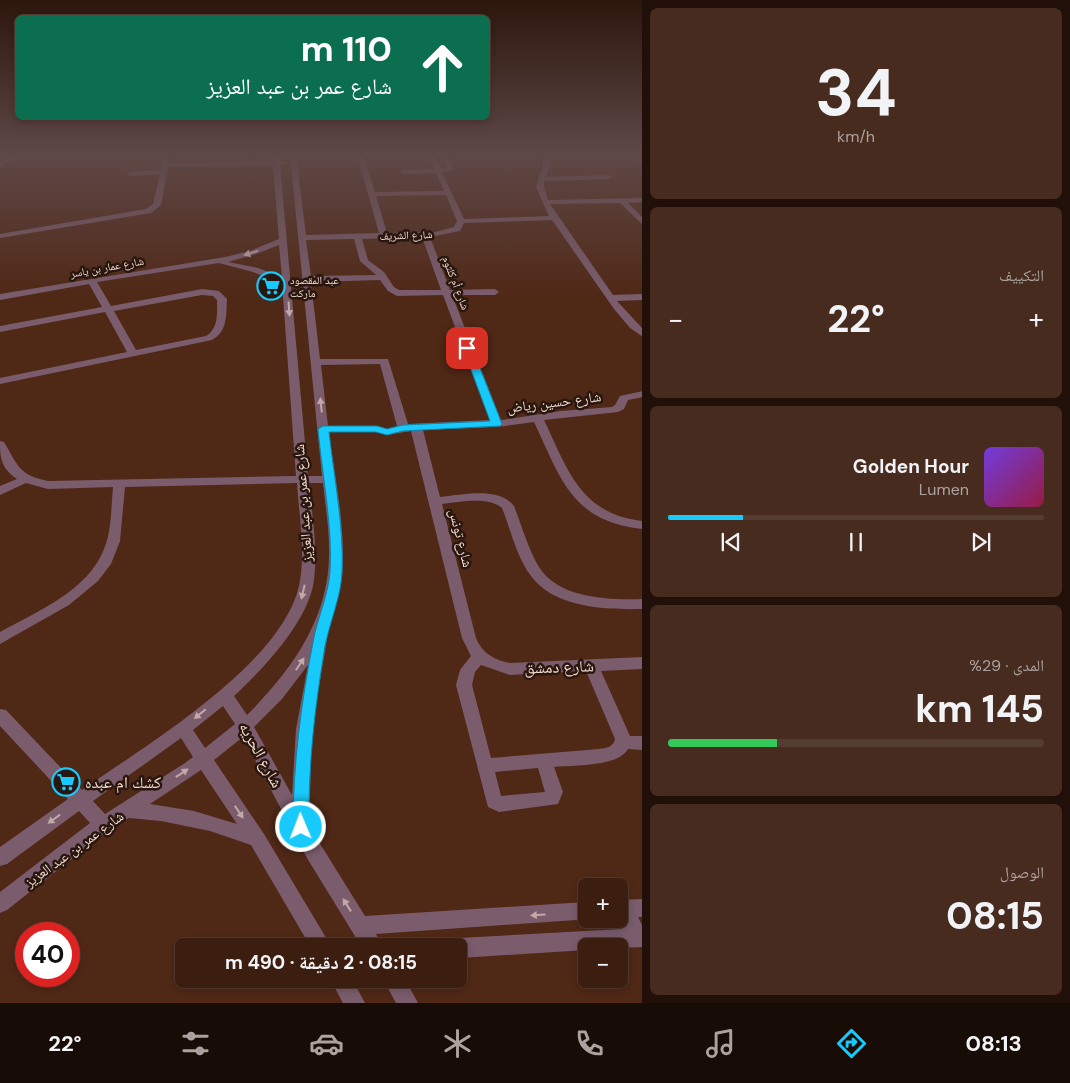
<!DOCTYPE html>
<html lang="ar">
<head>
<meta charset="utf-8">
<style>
	:root { --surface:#3c1e10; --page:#472b1e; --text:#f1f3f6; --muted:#aca29f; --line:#553c30; --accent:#18cafc }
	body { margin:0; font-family:"DM Sans","Noto Naskh Arabic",sans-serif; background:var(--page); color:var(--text); direction:rtl; height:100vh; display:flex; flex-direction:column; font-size:19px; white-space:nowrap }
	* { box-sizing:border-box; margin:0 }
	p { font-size:16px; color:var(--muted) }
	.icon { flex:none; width:28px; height:28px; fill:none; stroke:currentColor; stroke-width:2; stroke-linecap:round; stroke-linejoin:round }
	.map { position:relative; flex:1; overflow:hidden; direction:ltr }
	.drawer { display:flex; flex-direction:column; gap:8px; padding:8px; background:#211009; width:428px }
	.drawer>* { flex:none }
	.banner { position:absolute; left:15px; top:15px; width:475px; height:105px; border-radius:8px; box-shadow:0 2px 8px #0003,0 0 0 1px var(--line); direction:rtl; background:#0b6e4f; color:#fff; overflow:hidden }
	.tools { position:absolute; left:578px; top:878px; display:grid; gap:10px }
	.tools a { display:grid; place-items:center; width:50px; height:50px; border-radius:8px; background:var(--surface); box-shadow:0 2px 8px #0003,0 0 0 1px var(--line); font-size:25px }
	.speed { position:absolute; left:15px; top:922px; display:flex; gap:10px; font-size:25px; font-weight:700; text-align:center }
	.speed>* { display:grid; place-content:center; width:65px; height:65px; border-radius:50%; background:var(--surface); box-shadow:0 2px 8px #0003,0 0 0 1px var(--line); line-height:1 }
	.speed .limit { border:8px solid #d22; background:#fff; color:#111 }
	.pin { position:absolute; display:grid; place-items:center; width:42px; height:42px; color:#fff; margin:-21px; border-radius:10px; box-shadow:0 2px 8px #0006 }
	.me { position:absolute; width:55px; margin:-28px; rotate:359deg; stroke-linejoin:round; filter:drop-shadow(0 0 4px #0008) }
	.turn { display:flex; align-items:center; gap:18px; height:105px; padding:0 15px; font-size:22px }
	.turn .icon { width:65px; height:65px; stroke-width:2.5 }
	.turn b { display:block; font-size:35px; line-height:42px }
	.big { font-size:38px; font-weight:700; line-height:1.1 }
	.drawer .widget { flex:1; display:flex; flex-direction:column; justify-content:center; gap:8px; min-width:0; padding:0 18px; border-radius:8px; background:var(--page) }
	.drawer .dial { align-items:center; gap:0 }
	.dial b { font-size:65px; line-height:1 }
	.song { display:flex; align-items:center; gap:15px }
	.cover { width:60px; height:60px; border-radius:8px; background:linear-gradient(135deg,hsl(260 70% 55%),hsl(340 70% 35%)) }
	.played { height:5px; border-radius:2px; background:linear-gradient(90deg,var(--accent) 20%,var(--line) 20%) }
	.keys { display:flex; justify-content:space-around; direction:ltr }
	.heat { display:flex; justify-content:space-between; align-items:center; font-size:28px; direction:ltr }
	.charge { height:8px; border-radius:4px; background:linear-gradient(90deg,#34c759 29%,var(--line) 0) }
	.trip { position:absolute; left:175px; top:938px; width:292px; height:50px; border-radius:8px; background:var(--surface); box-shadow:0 2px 8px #0003,0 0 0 1px var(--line); font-weight:700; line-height:50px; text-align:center; direction:rtl }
	.tabs { display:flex; height:80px; justify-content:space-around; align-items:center; background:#180c06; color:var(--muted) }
	.tabs .icon { width:35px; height:35px }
	.tabs .selected { color:var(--accent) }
	.tabs b { font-size:22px; color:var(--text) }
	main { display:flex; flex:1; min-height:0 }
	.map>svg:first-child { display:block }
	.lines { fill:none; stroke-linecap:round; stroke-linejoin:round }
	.minor { fill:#7a5c6d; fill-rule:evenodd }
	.oneway { fill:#c3a8a7 }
	.route { fill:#18cafc; stroke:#1083a4 }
	.labels { text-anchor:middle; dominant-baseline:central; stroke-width:5; stroke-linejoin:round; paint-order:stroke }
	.far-street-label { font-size:11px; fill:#f4dace; stroke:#29170f }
	.far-poi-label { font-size:11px; fill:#f4dace; stroke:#29170f; text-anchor:start }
	.street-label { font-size:14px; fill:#f4dace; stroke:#29170f }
	.near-street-label { font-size:16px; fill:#f4dace; stroke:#29170f }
	.near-poi-label { font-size:16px; fill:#f4dace; stroke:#29170f; text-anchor:start }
</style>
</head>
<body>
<main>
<section class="drawer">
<div class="widget dial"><b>34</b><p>km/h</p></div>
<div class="widget"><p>التكييف</p>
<div class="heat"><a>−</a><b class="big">22°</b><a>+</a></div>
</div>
<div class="widget">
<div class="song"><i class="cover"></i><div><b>Golden Hour</b><p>Lumen</p></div></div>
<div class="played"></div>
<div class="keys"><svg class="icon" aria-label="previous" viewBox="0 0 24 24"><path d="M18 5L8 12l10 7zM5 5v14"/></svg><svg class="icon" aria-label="pause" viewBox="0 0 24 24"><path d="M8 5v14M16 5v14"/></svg><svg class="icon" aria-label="next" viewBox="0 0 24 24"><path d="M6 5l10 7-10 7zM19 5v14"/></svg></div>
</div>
<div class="widget"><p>المدى · 29%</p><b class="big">145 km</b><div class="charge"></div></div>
<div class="widget"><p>الوصول</p><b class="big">08:15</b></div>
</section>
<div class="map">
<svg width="643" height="1003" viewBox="0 0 643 1003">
	<rect width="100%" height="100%" fill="#502816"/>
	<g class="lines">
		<path class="minor" d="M11,155H19L0,167V162Z
			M164,155H170L169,163L273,161V155H279L280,161L288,163L280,165L308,476H322L290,155H296L306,235L379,233L357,155H363L375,192L444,191L436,173L403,174L400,172L403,170L434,169L428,155H435L441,168H447L441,155H448L454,170L442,172L464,219L549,216L536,187L543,164V155H549L550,164L546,177L608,175L612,177L608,179L544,181V187L548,200L643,198V202L628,203L643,218V225L620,203L550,204L613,295L643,294V300L617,301L643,329V337L630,328L614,309L552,220L464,223L460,231L430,237L450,290L495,289L499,292L495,295H452L501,420L561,411L612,407L615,405L620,396L643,391V397L628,400L624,409L618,412L544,420C568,470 580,514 643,521V529C572,522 561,479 534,422L497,427L423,430L440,497C461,495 499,486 514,506C522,526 528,549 539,567C559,599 609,600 643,599V609C607,610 554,608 531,576C516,556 511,530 502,508C488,496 459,502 442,504L476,638C482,653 494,660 510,663L643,657V669L601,671L630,736H643V750L628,749C618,767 574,765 554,767L563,792L558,804L499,812L488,807L456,685L460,670L471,656L462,638L411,431L387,435L376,432H329C335,479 348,539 341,586C338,601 332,615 327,630L328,633L312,729L309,826L365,916L586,902V919H590L376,934L382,946H361L307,858L243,737L214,760L264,834L331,946H310L251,845L210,831L161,821L129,818L111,828L7,910L0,913V892L90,823L79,811L7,864L0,866V847L68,799L0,726V709L6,710L82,790C146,745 281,665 299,586C306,553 299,516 297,483L125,487L120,541L111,564L98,581L69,605L0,644V632C36,612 88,591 104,549C112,530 111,507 113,487L48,489L26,483L0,495V486L17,479C1,468 0,458 0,441L4,442C18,465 18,475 48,481L296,476L282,283L253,272L219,263L97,282L111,306L202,289L219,291L227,299C226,315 228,331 212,340L0,384V378L127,352L105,312L0,332V326L102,307L89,284L0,300V294L225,257L250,251L279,239L273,165L168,167L161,205L151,213L0,238V234L146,209L153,204L160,174L130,176L127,174L130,172L161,170ZM446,195L457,221L454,227L435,232L387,233L376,196ZM422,237L441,290H399L394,287L384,272L368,260L362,239ZM354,239L360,261L376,275L311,276L306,240ZM279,245L282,277L258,268L228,262L256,254ZM380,280L388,291L397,296L443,295L490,420L408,424L388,359H320L311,282ZM202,295L213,296L217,300C217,313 219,328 206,336L136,350L114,311ZM380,364L397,426L387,429L377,426H328L321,365ZM309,483H323C325,504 329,526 329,548C331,616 293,669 247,715L234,696C263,669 304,626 313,586C319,553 312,516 309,483ZM308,665L296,729L292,795L254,727L282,699ZM481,665L510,675L586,671L615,739C613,747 607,748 599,749L491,758L472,685L475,672ZM223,706L235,724L205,748L193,730ZM181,738L193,757L185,763L105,814L93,801ZM538,768L545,792L501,796L495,772ZM201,770L237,824L194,811L150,804Z
			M632,155H639L643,159V165Z
			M643,899V917H638L643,927V947L619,948V946H586V950L459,958V946H450L452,941L459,938L622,929L619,919V900Z
			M330,979H352L365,1003H343Z
			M383,979H405L418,1003H396Z"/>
	</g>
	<defs><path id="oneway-solid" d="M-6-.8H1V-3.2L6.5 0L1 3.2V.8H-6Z" transform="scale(1.25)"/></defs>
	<g class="oneway">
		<use href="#oneway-solid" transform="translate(251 253) rotate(162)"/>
		<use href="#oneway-solid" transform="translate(289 309) rotate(86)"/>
		<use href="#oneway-solid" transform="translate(321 405) rotate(-96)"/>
		<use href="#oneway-solid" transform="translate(303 592) rotate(103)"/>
		<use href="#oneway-solid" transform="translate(300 664) rotate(-56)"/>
		<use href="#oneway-solid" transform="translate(200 714) rotate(141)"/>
		<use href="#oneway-solid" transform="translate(182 773) rotate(-34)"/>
		<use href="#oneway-solid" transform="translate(239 812) rotate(56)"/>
		<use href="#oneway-solid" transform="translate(54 819) rotate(144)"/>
		<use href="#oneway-solid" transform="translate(347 905) rotate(-122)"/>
		<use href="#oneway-solid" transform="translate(538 915) rotate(176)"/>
	</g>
	<linearGradient id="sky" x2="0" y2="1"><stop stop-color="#2c160c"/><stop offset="0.52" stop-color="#5e4847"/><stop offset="1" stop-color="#5e4847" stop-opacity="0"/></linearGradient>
	<rect width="643" height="296" fill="url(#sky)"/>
	<path class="route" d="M464,346L472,348L502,424L500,426L403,431L387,435L376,432H329C334,478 344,526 342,572C341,597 330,621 325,646C315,706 308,765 309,827L307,832L301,834L295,832L293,827C293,764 301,704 313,642C317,619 328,597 330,572C333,528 322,474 318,429L323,426H377L387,429L403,425L490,421L463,348Z"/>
	<defs>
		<g id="supermarket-ring" transform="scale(1.4375)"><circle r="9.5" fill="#29170f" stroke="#18cafc" stroke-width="1.5"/><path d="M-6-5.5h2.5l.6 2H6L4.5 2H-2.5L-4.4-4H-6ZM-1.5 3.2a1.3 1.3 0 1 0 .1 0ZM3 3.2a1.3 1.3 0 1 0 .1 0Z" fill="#18cafc"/></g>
	</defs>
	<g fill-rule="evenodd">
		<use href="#supermarket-ring" x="271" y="286"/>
		<use href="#supermarket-ring" x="66" y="782"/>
	</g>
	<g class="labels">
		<g class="far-street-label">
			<text transform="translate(406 235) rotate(-2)">شارع الشريف</text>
			<text transform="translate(107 267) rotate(-10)">شارع عمار بن ياسر</text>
			<text transform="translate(456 283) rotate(69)">شارع أم كلثوم</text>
		</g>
		<g class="far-poi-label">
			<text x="290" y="280">عبد المقصود<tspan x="290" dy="13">ماركت</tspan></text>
		</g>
		<g class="street-label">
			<text transform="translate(554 402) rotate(-7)">شارع حسين رياض</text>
			<text transform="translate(303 503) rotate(-94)">شارع عمر بن عبد العزيز</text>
			<text transform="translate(461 538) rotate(76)">شارع تونس</text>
			<text transform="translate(74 849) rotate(-36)">شارع عمر بن عبد العزيز</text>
		</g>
		<g class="near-street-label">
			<text transform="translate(559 667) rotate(-2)">شارع دمشق</text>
			<text transform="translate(261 755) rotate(61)">شارع الحريه</text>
		</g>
		<g class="near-poi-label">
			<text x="85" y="782">كشك ام عبده</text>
		</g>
	</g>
</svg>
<div class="tools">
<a>+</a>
<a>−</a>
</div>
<div class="speed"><div class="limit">40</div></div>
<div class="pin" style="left:467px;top:348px;background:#d93025"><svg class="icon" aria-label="arrive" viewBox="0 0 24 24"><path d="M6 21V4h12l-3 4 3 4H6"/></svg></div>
<svg class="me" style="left:301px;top:827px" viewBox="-20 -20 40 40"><circle r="17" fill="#18cafc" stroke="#fff" stroke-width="3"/><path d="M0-11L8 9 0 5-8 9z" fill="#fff"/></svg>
<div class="trip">08:15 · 2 دقيقة · 490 m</div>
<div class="banner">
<div class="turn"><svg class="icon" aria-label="ahead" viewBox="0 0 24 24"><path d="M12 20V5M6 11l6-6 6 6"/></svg><div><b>110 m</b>شارع عمر بن عبد العزيز</div></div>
</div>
</div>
</main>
<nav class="tabs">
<b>08:13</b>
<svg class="icon selected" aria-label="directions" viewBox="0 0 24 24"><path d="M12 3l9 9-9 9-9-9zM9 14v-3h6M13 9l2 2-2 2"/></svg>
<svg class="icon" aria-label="music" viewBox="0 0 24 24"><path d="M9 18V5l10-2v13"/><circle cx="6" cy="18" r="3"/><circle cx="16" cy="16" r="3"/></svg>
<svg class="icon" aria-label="phone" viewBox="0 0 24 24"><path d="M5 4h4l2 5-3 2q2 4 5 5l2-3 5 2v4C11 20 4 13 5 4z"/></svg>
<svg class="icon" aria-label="climate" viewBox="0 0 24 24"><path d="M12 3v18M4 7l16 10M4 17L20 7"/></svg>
<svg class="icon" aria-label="car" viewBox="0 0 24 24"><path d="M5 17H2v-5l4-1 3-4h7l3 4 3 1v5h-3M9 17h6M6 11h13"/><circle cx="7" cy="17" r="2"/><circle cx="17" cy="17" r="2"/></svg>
<svg class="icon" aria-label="filters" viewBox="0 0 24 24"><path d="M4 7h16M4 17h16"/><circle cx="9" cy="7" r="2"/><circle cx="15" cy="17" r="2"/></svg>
<b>22°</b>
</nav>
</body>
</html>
